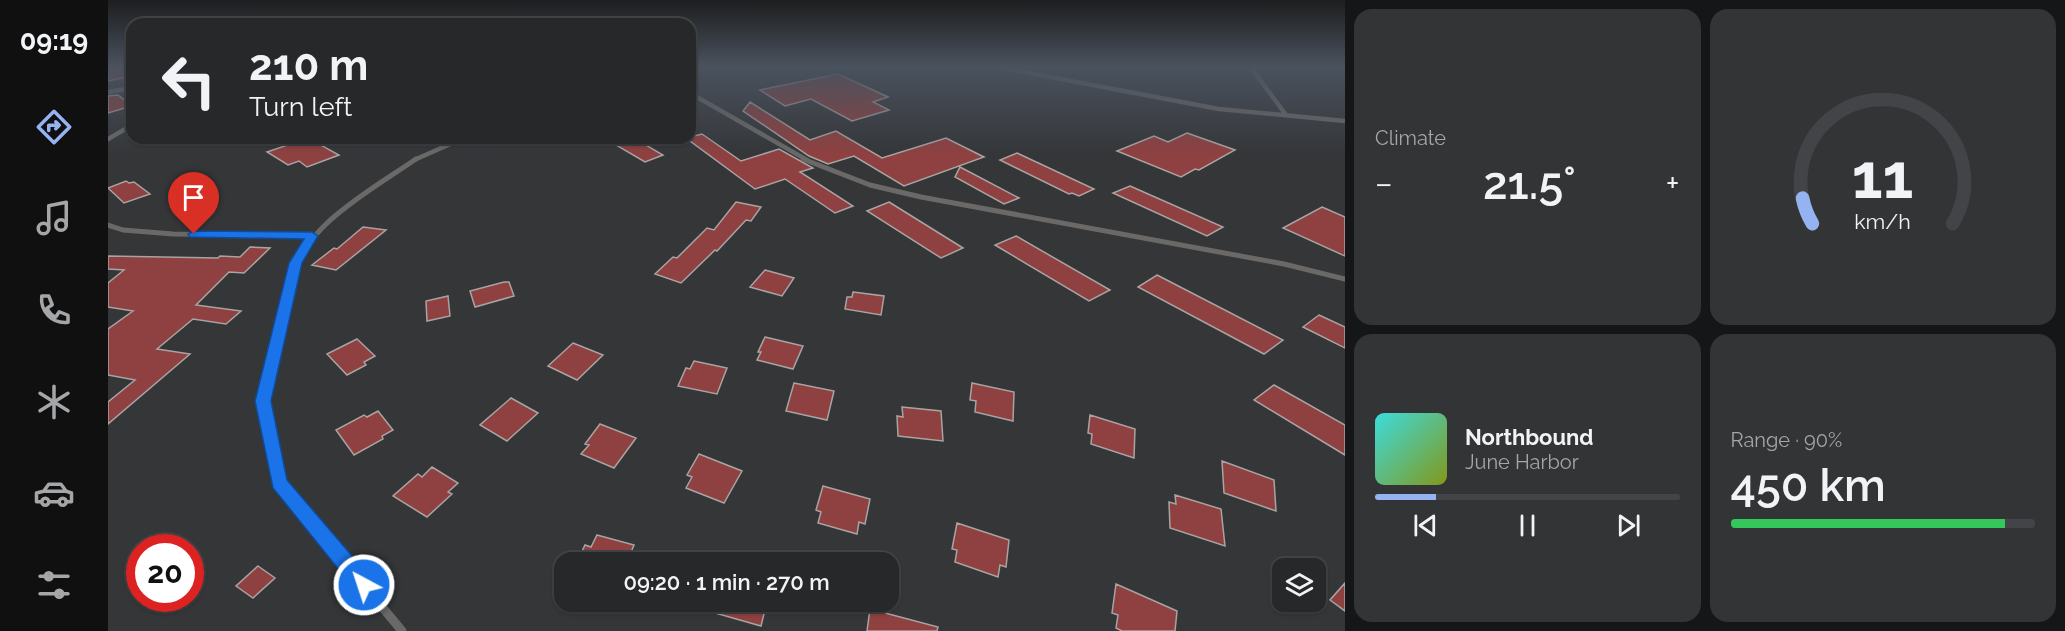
<!DOCTYPE html>
<html lang="en">
<head>
<meta charset="utf-8">
<style>
	:root { --surface:#27282a; --page:#333436; --text:#f1f3f6; --muted:#a4a6a8; --line:#434447; --accent:#95b2f1 }
	body { margin:0; font-family:Raleway,sans-serif; background:var(--page); color:var(--text); height:100vh; display:flex; flex-direction:column; font-size:22px; white-space:nowrap }
	* { box-sizing:border-box; margin:0 }
	p { font-size:20px; color:var(--muted) }
	.icon { flex:none; width:33px; height:33px; fill:none; stroke:currentColor; stroke-width:2; stroke-linecap:round; stroke-linejoin:round }
	.map { position:relative; flex:1; overflow:hidden }
	.drawer { display:flex; flex-direction:column; gap:9px; padding:9px; background:#151617; width:720px }
	.drawer>* { flex:none }
	.banner { position:absolute; left:18px; top:18px; width:570px; height:126px; border-radius:18px; box-shadow:0 2px 4px #0004,0 0 0 2px var(--line); background:#27282a; color:var(--text); overflow:hidden }
	.tools { position:absolute; left:1164px; top:558px; display:grid; gap:12px }
	.tools a { display:grid; place-items:center; width:54px; height:54px; border-radius:12px; background:var(--surface); box-shadow:0 2px 4px #0004,0 0 0 2px var(--line); font-size:30px }
	.speed { position:absolute; left:18px; top:534px; display:flex; gap:12px; font-size:30px; font-weight:700; text-align:center }
	.speed>* { display:grid; place-content:center; width:78px; height:78px; border-radius:50%; background:var(--surface); box-shadow:0 2px 4px #0004,0 0 0 2px var(--line); line-height:1 }
	.speed .limit { border:9px solid #d22; background:#fff; color:#111 }
	.pin { position:absolute; display:grid; place-items:center; width:51px; height:51px; color:#fff; margin:-62px -26px; border-radius:50% 50% 50% 0; rotate:-45deg; box-shadow:0 0 6px #0007 }
	.pin .icon { rotate:45deg }
	.me { position:absolute; width:66px; margin:-33px; rotate:320deg; stroke-linejoin:round; filter:drop-shadow(0 0 4px #0008) }
	.turn { display:flex; align-items:center; gap:21px; height:126px; padding:0 24px; font-size:27px }
	.turn .icon { width:78px; height:78px; stroke-width:2.5 }
	.turn b { display:block; font-size:42px; line-height:51px }
	.big { font-size:45px; font-weight:600; line-height:1.1 }
	.drawer .card { flex:1; display:flex; flex-direction:column; justify-content:center; gap:9px; min-width:0; padding:0 21px; border-radius:18px; background:var(--page) }
	.drawer .dial { align-items:center; gap:0 }
	.dial svg { height:156px; overflow:visible; fill:none; stroke:var(--line); stroke-width:7; stroke-linecap:round; text-anchor:middle }
	.dial text { fill:var(--text); stroke:none }
	.song { display:flex; align-items:center; gap:18px }
	.cover { width:72px; height:72px; border-radius:9px; background:linear-gradient(135deg,hsl(180 70% 55%),hsl(70 70% 35%)) }
	.played { height:6px; border-radius:3px; background:linear-gradient(90deg,var(--accent) 20%,var(--line) 20%) }
	.keys { display:flex; justify-content:space-around; direction:ltr }
	.heat { display:flex; justify-content:space-between; align-items:center; font-size:33px; direction:ltr }
	.charge { height:9px; border-radius:4px; background:linear-gradient(90deg,#34c759 90%,var(--line) 0) }
	.drawer .tiles { flex:1; display:grid; gap:9px; grid-template-columns:repeat(2,1fr) }
	.trip { position:absolute; left:446px; top:552px; width:345px; height:60px; border-radius:18px; background:var(--surface); box-shadow:0 2px 4px #0004,0 0 0 2px var(--line); font-weight:600; line-height:60px; text-align:center }
	main { display:flex; flex:1; min-height:0 }
	.tab-bar { display:flex; flex-direction:column; width:108px; justify-content:space-around; align-items:center; background:#101011; color:var(--muted) }
	.tab-bar .icon { width:42px; height:42px }
	.tab-bar .selected { color:var(--accent) }
	.tab-bar b { font-size:27px; color:var(--text) }
	.map>svg:first-child { display:block }
	.building { fill:#8f4040; stroke:#a9a4a4; stroke-width:1.5 }
	.lines { fill:none; stroke-linecap:round; stroke-linejoin:round }
	.lane-far3 { stroke:#6a6968; stroke-width:4.5 }
	.lane-far2 { stroke:#6a6968; stroke-width:5 }
	.lane-far1 { stroke:#6a6968; stroke-width:8 }
	.lane { stroke:#6a6968; stroke-width:9 }
	.route { fill:#1a73e8; stroke:#114b97; stroke-width:1.5 }
</style>
</head>
<body>
<main>
<nav class="tab-bar">
<b>09:19</b>
<svg class="icon selected" aria-label="directions" viewBox="0 0 24 24"><path d="M12 3l9 9-9 9-9-9zM9 14v-3h6M13 9l2 2-2 2"/></svg>
<svg class="icon" aria-label="music" viewBox="0 0 24 24"><path d="M9 18V5l10-2v13"/><circle cx="6" cy="18" r="3"/><circle cx="16" cy="16" r="3"/></svg>
<svg class="icon" aria-label="phone" viewBox="0 0 24 24"><path d="M5 4h4l2 5-3 2q2 4 5 5l2-3 5 2v4C11 20 4 13 5 4z"/></svg>
<svg class="icon" aria-label="climate" viewBox="0 0 24 24"><path d="M12 3v18M4 7l16 10M4 17L20 7"/></svg>
<svg class="icon" aria-label="car" viewBox="0 0 24 24"><path d="M5 17H2v-5l4-1 3-4h7l3 4 3 1v5h-3M9 17h6M6 11h13"/><circle cx="7" cy="17" r="2"/><circle cx="17" cy="17" r="2"/></svg>
<svg class="icon" aria-label="filters" viewBox="0 0 24 24"><path d="M4 7h16M4 17h16"/><circle cx="9" cy="7" r="2"/><circle cx="15" cy="17" r="2"/></svg>
</nav>
<div class="map">
<svg width="1237" height="631" viewBox="0 0 1237 631">
	<rect width="100%" height="100%" fill="#343638"/>
	<path class="building" d="M0,66H24V76L0,81Z
		M730,74L780,97L765,102L781,110L744,121L703,99L677,106L652,90Z
		M10,95L24,106L0,113V96Z
		M642,102L702,140L728,131L774,158L838,138L876,157L796,186L746,156L720,164L701,156L635,111Z
		M1079,133L1127,150L1091,170L1087,169L1073,177L1009,151L1046,136L1060,142Z
		M594,134L633,161L671,149L705,168L692,172L745,206L727,213L677,179L647,189L578,138Z
		M200,138L231,155L199,167L191,161L180,165L159,152Z
		M496,138H526L555,155L537,162Z
		M909,153L986,189L971,196L964,193L961,194L892,160Z
		M852,167L911,198L896,204L847,177Z
		M18,181L21,183L26,182L42,194L16,203L0,188Z
		M1022,186L1115,227L1099,236L1005,193Z
		M628,202L653,207L643,221L638,220L609,251L607,250L573,283L547,274L565,257L569,258L599,228L606,230Z
		M781,202L855,248L833,258L759,211Z
		M1214,207L1237,217V256L1175,228Z
		M255,227L278,230L228,270L204,265L226,248L229,249Z
		M908,236L1002,290L981,301L887,245Z
		M142,247L162,248L136,273L121,272L88,305L133,311L118,324L85,319L49,349L82,354L0,424V402L27,380L0,375V329L25,311L0,307V283L16,270L0,269V256L110,258L112,256L132,257Z
		M657,270L686,278L674,296L642,287Z
		M1049,275L1175,340L1156,354L1030,287Z
		M396,282H401L406,296L367,307L362,291Z
		M745,292L776,296L773,315L737,309L739,297H744Z
		M340,296L342,316L319,321L318,301Z
		M1211,315L1237,327V348L1195,327Z
		M657,337L695,346L685,369L649,360L653,352H650Z
		M249,339L267,356L256,362L258,365L239,375L219,354Z
		M465,343L495,355L469,380L440,366Z
		M586,361L619,368L609,394L570,386L578,368L582,369Z
		M686,383L726,391L719,420L678,411Z
		M864,383L906,392L905,421L867,412L868,401L862,400Z
		M1166,385L1237,425V455L1146,400Z
		M403,398L430,413L399,441L372,425Z
		M794,407L833,411L835,441L790,436L789,416L795,417Z
		M270,411L285,430L274,436L275,439L246,455L228,430L256,415L259,417Z
		M982,415L1027,429L1026,458L983,444L984,434L980,433Z
		M492,424L528,438L506,468L473,454L481,445L477,444Z
		M591,454L634,471L616,503L578,488L584,477L579,475Z
		M1114,461L1166,480L1168,511L1116,493Z
		M324,467L350,483L340,492L344,494L319,517L285,496L310,474L314,477Z
		M715,486L762,499L757,524L751,522L749,534L710,523L713,512L708,510Z
		M1067,495L1113,509L1117,546L1062,528L1061,502L1068,504Z
		M849,523L901,540L898,567L892,565L890,577L847,562L849,550L844,549Z
		M489,535L526,545L519,562H469L477,545L483,547Z
		M150,566L167,578L145,598L128,586Z
		M1237,583V611L1222,600Z
		M1008,584L1069,611L1067,631H1014L1008,628L1010,615L1004,613Z
		M580,602H659L653,626L579,605Z
		M762,609L830,627L829,631H759Z"/>
	<g class="lines">
		<path class="lane-far3" d="M884,66L1111,109L1237,121
			M1142,66L1178,115
			M0,92L24,88
			M582,93L699,160
			M0,139L24,125
			M306,160L356,138"/>
		<path class="lane-far2" d="M695,159L762,185L813,197L1176,264L1237,279
			M0,225L15,230L65,234L204,236
			M183,280C196,225 263,190 308,159"/>
		<path class="lane-far1" d="M161,434L155,401L183,279"/>
		<path class="lane" d="M161,433L171,483L294,631"/>
	</g>
	<linearGradient id="sky" x2="0" y2="1"><stop stop-color="#1d1e1f"/><stop offset="0.43" stop-color="#4a525e"/><stop offset="1" stop-color="#4a525e" stop-opacity="0"/></linearGradient>
	<rect width="1237" height="155" fill="url(#sky)"/>
	<path class="route" d="M86,231L204,232L210,236L194,263L163,401L179,480L263,578L266,585L263,592L256,595L249,592L165,488L147,401L181,263L196,239L82,237L80,234Z"/>
</svg>
<div class="tools">
<a><svg class="icon" aria-label="layers" viewBox="0 0 24 24"><path d="M12 4l9 5-9 5-9-5zM3 14l9 5 9-5"/></svg></a>
</div>
<div class="speed"><div class="limit">20</div></div>
<div class="pin" style="left:86px;top:234px;background:#d93025"><svg class="icon" aria-label="arrive" viewBox="0 0 24 24"><path d="M6 21V4h12l-3 4 3 4H6"/></svg></div>
<svg class="me" style="left:256px;top:585px" viewBox="-20 -20 40 40"><circle r="17" fill="#1a73e8" stroke="#fff" stroke-width="3"/><path d="M0-11L8 9 0 5-8 9z" fill="#fff"/></svg>
<div class="trip">09:20 · 1 min · 270 m</div>
<div class="banner">
<div class="turn"><svg class="icon" aria-label="left" viewBox="0 0 24 24"><path d="M17 20v-9H6M10 6l-5 5 5 5"/></svg><div><b>210 m</b>Turn left</div></div>
</div>
</div>
<section class="drawer">
<div class="tiles">
<div class="card"><p>Climate</p>
<div class="heat"><a>−</a><b class="big">21.5°</b><a>+</a></div>
</div>
<div class="card dial"><svg viewBox="0 0 100 80">
<path d="M14 69A42 42 0 1 1 86 69"/>
<path d="M14 69A42 42 0 0 1 9 56" stroke="#95b2f1"/>
<text x="50" y="56" font-size="32" font-weight="700">11</text>
<text x="50" y="72" font-size="11">km/h</text>
</svg></div>
<div class="card">
<div class="song"><i class="cover"></i><div><b>Northbound</b><p>June Harbor</p></div></div>
<div class="played"></div>
<div class="keys"><svg class="icon" aria-label="previous" viewBox="0 0 24 24"><path d="M18 5L8 12l10 7zM5 5v14"/></svg><svg class="icon" aria-label="pause" viewBox="0 0 24 24"><path d="M8 5v14M16 5v14"/></svg><svg class="icon" aria-label="next" viewBox="0 0 24 24"><path d="M6 5l10 7-10 7zM19 5v14"/></svg></div>
</div>
<div class="card"><p>Range · 90%</p><b class="big">450 km</b><div class="charge"></div></div>
</div>
</section>
</main>
</body>
</html>
